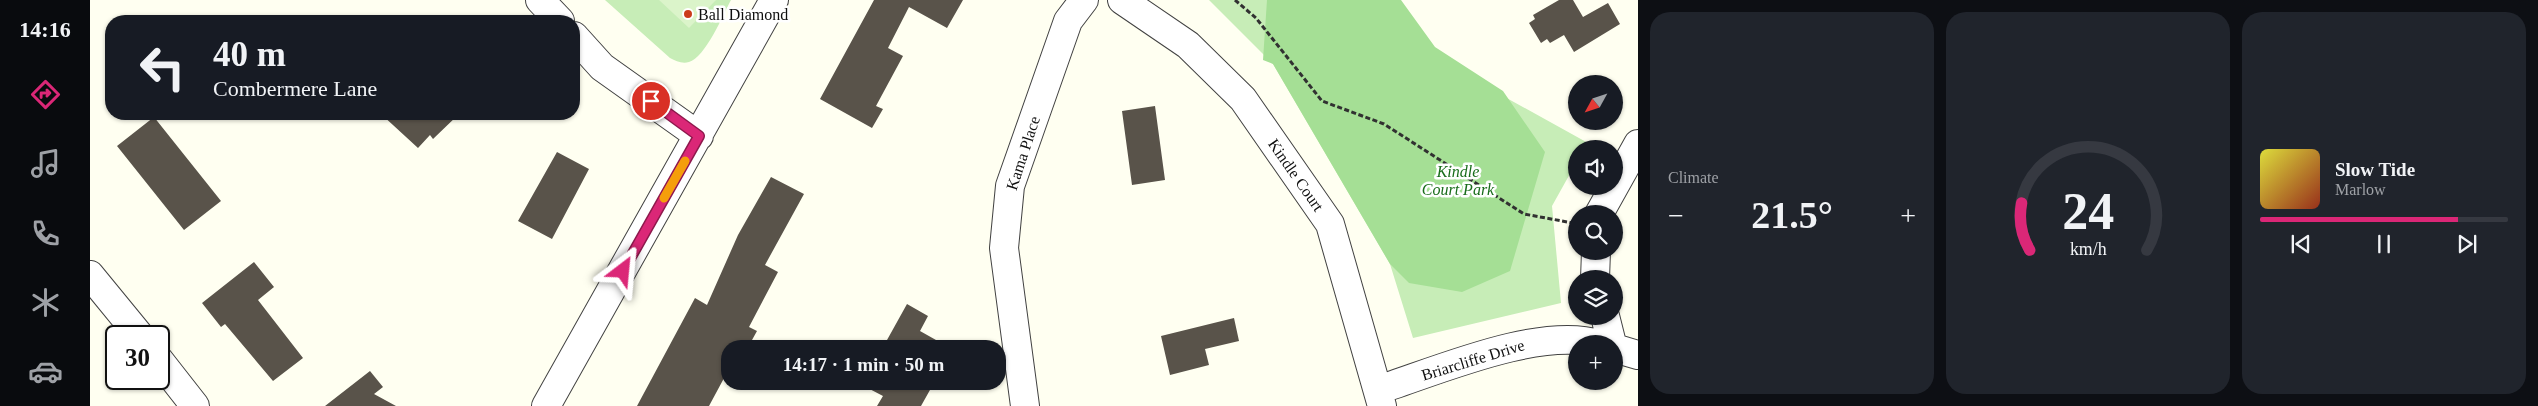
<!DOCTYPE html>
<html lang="en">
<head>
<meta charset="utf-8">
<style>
	:root { --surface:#171b24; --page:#20242c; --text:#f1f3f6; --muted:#9ea1a6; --line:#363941; --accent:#db2777 }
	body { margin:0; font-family:Georgia,serif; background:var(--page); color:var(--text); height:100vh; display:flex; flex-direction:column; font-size:19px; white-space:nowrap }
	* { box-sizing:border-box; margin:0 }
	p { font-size:16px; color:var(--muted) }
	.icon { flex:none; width:28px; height:28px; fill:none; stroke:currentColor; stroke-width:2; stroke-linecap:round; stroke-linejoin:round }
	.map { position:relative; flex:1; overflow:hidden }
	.sheet { display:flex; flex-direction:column; gap:12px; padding:12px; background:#0d0f14; width:900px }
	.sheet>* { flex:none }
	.hud { position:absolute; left:15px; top:15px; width:475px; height:105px; border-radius:20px; box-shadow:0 1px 4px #0004; background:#171b24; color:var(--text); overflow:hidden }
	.needle { width:32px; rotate:230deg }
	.buttons { position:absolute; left:1478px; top:75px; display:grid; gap:10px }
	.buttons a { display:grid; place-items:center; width:55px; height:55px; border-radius:50%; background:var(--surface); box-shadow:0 1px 4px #0004; font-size:25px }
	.speed { position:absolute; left:15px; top:325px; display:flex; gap:10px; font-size:25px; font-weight:700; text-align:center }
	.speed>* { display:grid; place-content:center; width:65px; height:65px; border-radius:50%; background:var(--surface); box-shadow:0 1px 4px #0004; line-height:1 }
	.speed .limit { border:2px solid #111; border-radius:8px; background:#fff; color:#111 }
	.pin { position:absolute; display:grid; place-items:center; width:42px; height:42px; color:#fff; margin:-21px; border:2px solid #fff; border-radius:50%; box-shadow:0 1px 5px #0007 }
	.me { position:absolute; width:55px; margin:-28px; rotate:29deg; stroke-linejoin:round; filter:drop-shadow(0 0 4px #0008) }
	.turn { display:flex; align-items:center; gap:18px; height:105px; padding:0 25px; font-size:22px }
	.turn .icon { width:65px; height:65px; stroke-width:2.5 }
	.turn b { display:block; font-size:35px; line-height:42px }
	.big { font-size:38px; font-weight:800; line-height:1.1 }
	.sheet .card { flex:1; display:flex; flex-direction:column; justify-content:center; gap:8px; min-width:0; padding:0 18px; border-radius:20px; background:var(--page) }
	.sheet .dial { align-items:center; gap:0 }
	.dial svg { height:130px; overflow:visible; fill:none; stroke:var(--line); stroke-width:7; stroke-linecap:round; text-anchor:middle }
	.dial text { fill:var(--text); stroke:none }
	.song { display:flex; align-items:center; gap:15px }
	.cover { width:60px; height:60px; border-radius:8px; background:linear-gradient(135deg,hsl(60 70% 55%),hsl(10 70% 35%)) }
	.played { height:5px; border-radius:2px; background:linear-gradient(90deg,var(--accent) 80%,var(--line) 80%) }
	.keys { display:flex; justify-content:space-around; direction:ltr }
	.heat { display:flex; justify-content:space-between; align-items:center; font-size:28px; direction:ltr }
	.sheet .tiles { flex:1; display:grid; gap:12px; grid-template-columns:repeat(3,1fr) }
	.trip { position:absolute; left:631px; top:340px; width:285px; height:50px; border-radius:20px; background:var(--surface); box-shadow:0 1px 4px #0004; font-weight:800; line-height:50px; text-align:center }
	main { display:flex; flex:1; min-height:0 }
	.menu { display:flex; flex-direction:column; width:90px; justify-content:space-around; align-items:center; background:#090b0e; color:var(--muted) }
	.menu .icon { width:35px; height:35px }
	.menu .selected { color:var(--accent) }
	.menu b { font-size:22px; color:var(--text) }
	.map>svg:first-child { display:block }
	.green { fill:#c7edb7 }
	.forest { fill:#a5df95 }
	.pitch { fill:#dbf4ca }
	.building { fill:#59534a }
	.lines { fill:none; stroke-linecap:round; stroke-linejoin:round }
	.minor-casing { stroke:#424242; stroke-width:30 }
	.path { stroke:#313131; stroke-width:3; stroke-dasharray:5 2.5; stroke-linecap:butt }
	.minor { stroke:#fff; stroke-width:28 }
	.route-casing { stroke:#8e194d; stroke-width:12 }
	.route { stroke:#db2777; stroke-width:9 }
	.slow { stroke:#f59e0b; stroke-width:9 }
	.poi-dot { fill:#cb3c1b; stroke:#fff; stroke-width:2 }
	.labels { text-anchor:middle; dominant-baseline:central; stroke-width:5; stroke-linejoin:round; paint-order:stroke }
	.poi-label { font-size:16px; fill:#0f0f0f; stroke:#fff; text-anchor:start }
	.street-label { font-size:16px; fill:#0f0f0f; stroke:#fff }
	.park-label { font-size:16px; font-style:italic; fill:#196d1b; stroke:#fff }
</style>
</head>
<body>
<main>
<nav class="menu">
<b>14:16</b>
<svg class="icon selected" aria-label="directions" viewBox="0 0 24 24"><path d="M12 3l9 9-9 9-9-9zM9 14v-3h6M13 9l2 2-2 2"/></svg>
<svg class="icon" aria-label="music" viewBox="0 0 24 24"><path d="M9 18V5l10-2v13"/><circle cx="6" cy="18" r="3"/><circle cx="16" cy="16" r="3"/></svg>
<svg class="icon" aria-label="phone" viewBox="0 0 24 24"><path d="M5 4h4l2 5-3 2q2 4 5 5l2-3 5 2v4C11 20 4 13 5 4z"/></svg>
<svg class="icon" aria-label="climate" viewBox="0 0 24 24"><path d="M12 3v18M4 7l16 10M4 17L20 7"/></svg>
<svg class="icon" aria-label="car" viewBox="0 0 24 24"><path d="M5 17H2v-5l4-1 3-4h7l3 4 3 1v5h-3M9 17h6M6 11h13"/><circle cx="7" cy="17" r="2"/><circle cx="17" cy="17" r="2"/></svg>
</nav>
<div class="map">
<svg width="1548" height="406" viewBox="0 0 1548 406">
	<rect width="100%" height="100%" fill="#fffff1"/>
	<path class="green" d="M515,0H641C633,15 615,58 599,62C592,64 586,61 580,58Z
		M1119,0H1267L1303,35L1498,143L1495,149H1486V163L1462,206L1471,303L1323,338L1300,264L1183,64Z"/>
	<path class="forest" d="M1177,0H1311L1345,47L1413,91L1455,152L1420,271L1372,292L1319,283L1300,264L1183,64L1173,60Z"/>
	<path class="pitch" d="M569,0H626L599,28Z"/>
	<path class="building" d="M784,0H873L857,28L819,7L798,48L813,56L786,106L793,109L782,128L730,99Z
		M1469,0H1483L1493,17L1518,3L1530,24L1484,52L1474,35L1460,43L1457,39L1451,43L1439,23L1445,19L1443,15Z
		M1065,106L1075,180L1042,185L1032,111Z
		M291,114H369L343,139L340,135L328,148Z
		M64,117L131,201L94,230L27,146Z
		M467,152L499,169L462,239L428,221Z
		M681,177L714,194L675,265L688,272L659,327L667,331L657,349H640V367L619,406H547L605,298L617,305L648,235Z
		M164,262L184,287L168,300L213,358L183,381L135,324L131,327L112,303Z
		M817,304L838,316L830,331L862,349H792Z
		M1144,318L1149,341L1115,349L1119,365L1080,375L1071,336Z
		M280,371L293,387L284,394L306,406H235Z
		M774,381H845L831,406H787L793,396L772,385Z"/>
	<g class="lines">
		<g class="minor-casing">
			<path id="minor" d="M450,0L470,21
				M1032,0L1098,45L1153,99L1240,224L1292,406
				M484,36L512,67L609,136
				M1509,214L1548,144
				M0,275L50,336
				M1505,279L1506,251
				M1515,316L1522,344
				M1524,348L1548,355
				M69,360L105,406
				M1288,390C1347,371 1450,326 1509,344
				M456,406L684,0
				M935,406L914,248L920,186L978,21L994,0"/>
		</g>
		<path class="path" d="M1145,0L1166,18L1232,101L1294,124L1434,214L1483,223"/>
		<use href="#minor" class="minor"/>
	</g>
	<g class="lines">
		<g class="route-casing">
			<path id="route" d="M533,271L609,136L561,101"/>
		</g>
		<use href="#route" class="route"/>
		<path class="slow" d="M574,198L595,161"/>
	</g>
	<circle class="poi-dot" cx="598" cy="14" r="5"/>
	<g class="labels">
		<g class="poi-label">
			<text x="608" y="14">Ball Diamond</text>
		</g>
		<g class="street-label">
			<text transform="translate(933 153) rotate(-72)">Kama Place</text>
			<text transform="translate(1206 175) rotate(55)">Kindle Court</text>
			<text transform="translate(1383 360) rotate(-17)">Briarcliffe Drive</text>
		</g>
		<g class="park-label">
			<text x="1368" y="171">Kindle<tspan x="1368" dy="18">Court Park</tspan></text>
		</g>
	</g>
</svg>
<div class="buttons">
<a><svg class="needle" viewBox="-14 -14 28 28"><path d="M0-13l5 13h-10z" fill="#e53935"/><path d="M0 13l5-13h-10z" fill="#9ea1a6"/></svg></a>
<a><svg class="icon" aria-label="sound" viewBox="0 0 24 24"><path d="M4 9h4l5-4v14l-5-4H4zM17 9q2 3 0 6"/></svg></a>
<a><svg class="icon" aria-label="search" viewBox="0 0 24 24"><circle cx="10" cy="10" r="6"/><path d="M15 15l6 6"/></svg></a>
<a><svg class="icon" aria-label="layers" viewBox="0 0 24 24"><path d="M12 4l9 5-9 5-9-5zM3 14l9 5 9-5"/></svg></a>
<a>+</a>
</div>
<div class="speed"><div class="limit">30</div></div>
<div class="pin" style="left:561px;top:101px;background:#d93025"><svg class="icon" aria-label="arrive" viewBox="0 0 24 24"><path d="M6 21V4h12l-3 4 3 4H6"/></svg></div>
<svg class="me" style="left:533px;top:271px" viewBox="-20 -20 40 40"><path d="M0-17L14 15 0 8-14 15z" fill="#db2777" stroke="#fff" stroke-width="4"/></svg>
<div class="trip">14:17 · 1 min · 50 m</div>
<div class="hud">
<div class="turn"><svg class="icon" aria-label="left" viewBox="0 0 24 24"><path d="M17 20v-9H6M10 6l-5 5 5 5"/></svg><div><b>40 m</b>Combermere Lane</div></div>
</div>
</div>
<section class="sheet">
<div class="tiles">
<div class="card"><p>Climate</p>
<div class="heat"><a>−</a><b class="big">21.5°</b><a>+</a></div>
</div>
<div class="card dial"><svg viewBox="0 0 100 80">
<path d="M14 69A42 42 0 1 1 86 69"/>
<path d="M14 69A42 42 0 0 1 9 40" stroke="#db2777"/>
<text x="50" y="56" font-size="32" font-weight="700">24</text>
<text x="50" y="72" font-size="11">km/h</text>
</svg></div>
<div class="card">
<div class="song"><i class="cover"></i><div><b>Slow Tide</b><p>Marlow</p></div></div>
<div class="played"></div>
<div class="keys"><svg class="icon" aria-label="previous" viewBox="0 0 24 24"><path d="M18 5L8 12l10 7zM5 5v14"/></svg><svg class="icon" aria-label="pause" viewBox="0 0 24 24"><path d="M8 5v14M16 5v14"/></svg><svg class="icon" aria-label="next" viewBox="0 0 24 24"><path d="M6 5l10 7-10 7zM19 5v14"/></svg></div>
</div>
</div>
</section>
</main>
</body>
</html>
